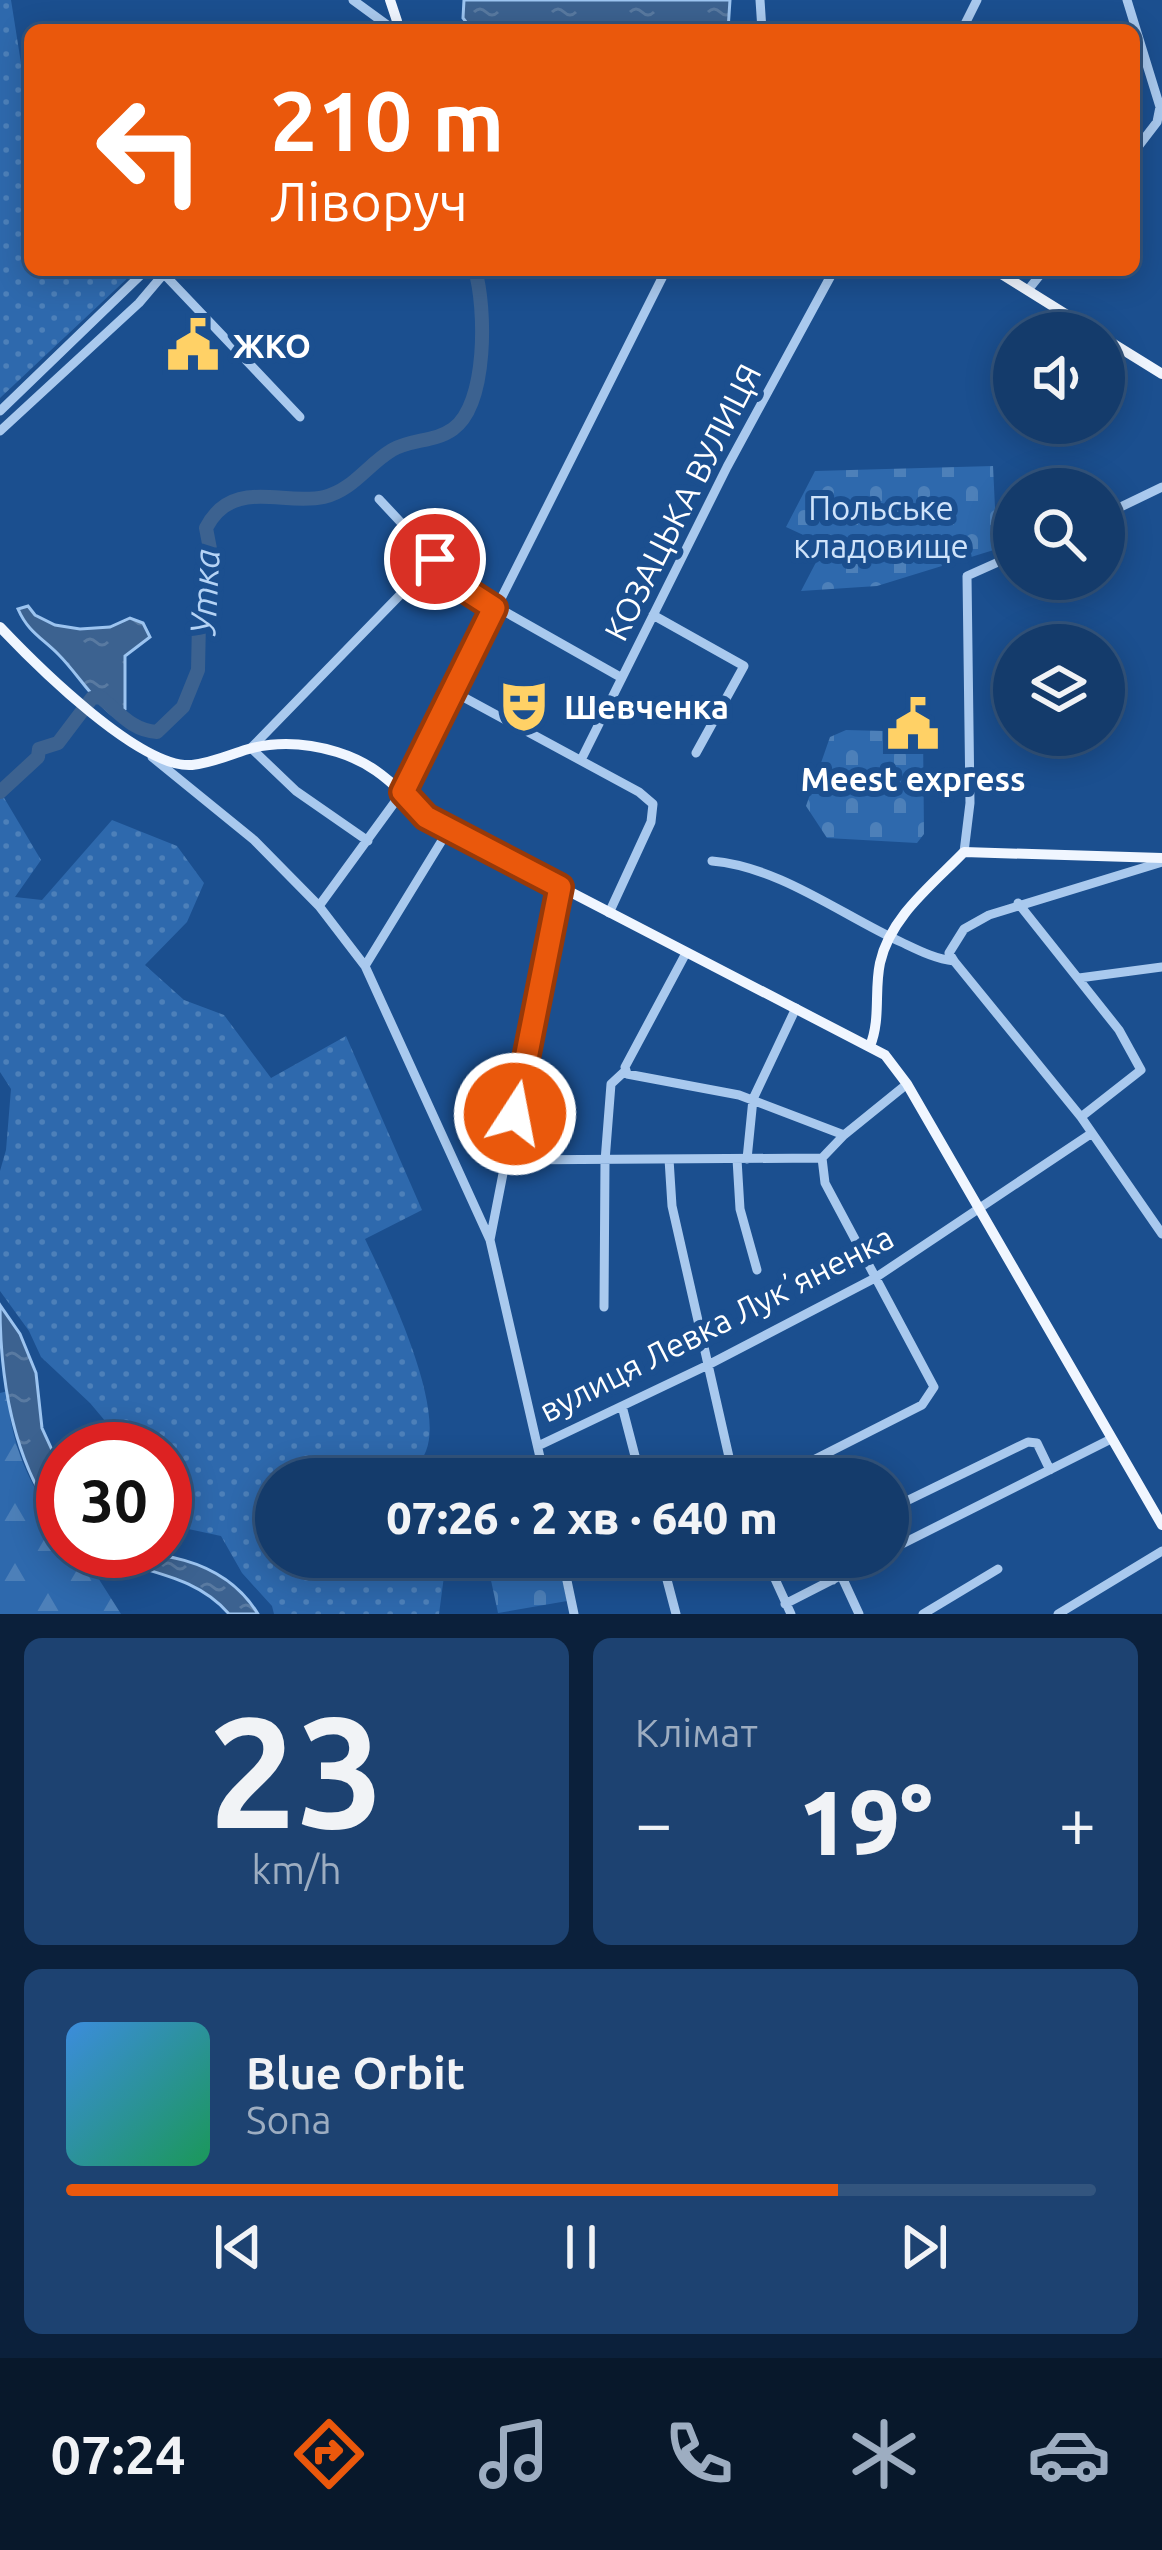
<!DOCTYPE html>
<html lang="uk">
<head>
<meta charset="utf-8">
<style>
	:root { --surface:#143b6b; --page:#1d4271; --text:#f1f3f6; --muted:#9dadc1; --line:#33557e; --accent:#ea580c }
	body { margin:0; font-family:Ubuntu,sans-serif; background:var(--page); color:var(--text); height:100vh; display:flex; flex-direction:column; font-size:45px; white-space:nowrap }
	* { box-sizing:border-box; margin:0 }
	p { font-size:39px; color:var(--muted) }
	.icon { flex:none; width:66px; height:66px; fill:none; stroke:currentColor; stroke-width:2; stroke-linecap:round; stroke-linejoin:round }
	.map { position:relative; height:1614px; overflow:hidden }
	.panel { display:flex; flex-direction:column; gap:24px; padding:24px; background:#0b203b; flex:1 }
	.panel>* { flex:none }
	.top-card { position:absolute; left:24px; top:24px; width:1116px; height:252px; border-radius:18px; box-shadow:0 6px 30px #0003,0 0 0 3px var(--line); background:#ea580c; color:#fff; overflow:hidden }
	.tools { position:absolute; left:993px; top:312px; display:grid; gap:24px }
	.tools a { display:grid; place-items:center; width:132px; height:132px; border-radius:50%; background:var(--surface); box-shadow:0 6px 30px #0003,0 0 0 3px var(--line); font-size:60px }
	.speed { position:absolute; left:36px; top:1422px; display:flex; gap:24px; font-size:60px; font-weight:700; text-align:center }
	.speed>* { display:grid; place-content:center; width:156px; height:156px; border-radius:50%; background:var(--surface); box-shadow:0 6px 30px #0003,0 0 0 3px var(--line); line-height:1 }
	.speed .limit { border:18px solid #d22; background:#fff; color:#111 }
	.pin { position:absolute; display:grid; place-items:center; width:102px; height:102px; color:#fff; margin:-51px; border:6px solid #fff; border-radius:50%; box-shadow:0 3px 12px #0007 }
	.me { position:absolute; width:132px; margin:-66px; rotate:11deg; stroke-linejoin:round; filter:drop-shadow(0 0 9px #0008) }
	.turn { display:flex; align-items:center; gap:42px; height:252px; padding:0 48px; font-size:54px }
	.turn .icon { width:156px; height:156px; stroke-width:2.5 }
	.turn b { display:block; font-size:84px; line-height:102px }
	.big { font-size:90px; font-weight:800; line-height:1.1 }
	.panel .tile { flex:1; display:flex; flex-direction:column; justify-content:center; gap:18px; min-width:0; padding:0 42px; border-radius:18px; background:var(--page) }
	.panel .dial { align-items:center; gap:0 }
	.dial b { font-size:156px; line-height:1 }
	.song { display:flex; align-items:center; gap:36px }
	.cover { width:144px; height:144px; border-radius:18px; background:linear-gradient(135deg,hsl(210 70% 55%),hsl(150 70% 35%)) }
	.played { height:12px; border-radius:6px; background:linear-gradient(90deg,var(--accent) 75%,var(--line) 75%) }
	.keys { display:flex; justify-content:space-around; direction:ltr }
	.heat { display:flex; justify-content:space-between; align-items:center; font-size:66px; direction:ltr }
	.panel .tiles { flex:1; display:grid; gap:24px; grid-template-columns:1fr 1fr }
	.tile:last-child { grid-column:span 2 }
	.trip { position:absolute; left:255px; top:1458px; width:654px; height:120px; border-radius:60px; background:var(--surface); box-shadow:0 6px 30px #0003,0 0 0 3px var(--line); font-weight:800; line-height:120px; text-align:center }
	.dock { display:flex; height:192px; justify-content:space-around; align-items:center; background:#08182b; color:var(--muted) }
	.dock .icon { width:84px; height:84px }
	.dock .on { color:var(--accent) }
	.dock b { font-size:54px; color:var(--text) }
	.map>svg:first-child { display:block }
	.forest { fill:url(#forest-firs) }
	.cemetery { fill:url(#cemetery-stones) }
	.park { fill:url(#park-dots) }
	.water { fill:url(#water-ripples); stroke:#9cc4f0; stroke-width:3 }
	.lines { fill:none; stroke-linecap:round; stroke-linejoin:round }
	.river { stroke:#3c6290; stroke-width:14 }
	.minor { stroke:#a9c9ee; stroke-width:9 }
	.major { stroke:#f0f6ff; stroke-width:10 }
	.route-casing { stroke:#983908; stroke-width:30 }
	.route { stroke:#ea580c; stroke-width:21 }
	.labels { text-anchor:middle; dominant-baseline:central; stroke-width:12; stroke-linejoin:round; paint-order:stroke }
	.poi-label { font-size:33px; font-weight:bold; fill:#fff; stroke:#1b4f8f; text-anchor:start }
	.street-label { font-size:33px; fill:#fff; stroke:#1b4f8f }
	.park-label { font-size:33px; fill:#cfe3fa; stroke:#1b4f8f }
	.water-label { font-size:36px; font-style:italic; fill:#b5d3f5; stroke:#1b4f8f }
</style>
</head>
<body>
<div class="map">
<svg width="1162" height="1614" viewBox="0 0 1162 1614">
	<defs>
		<pattern id="forest-firs" width="22" height="20" patternUnits="userSpaceOnUse" patternTransform="scale(3)"><rect width="22" height="20" fill="#2e69ad"/><path d="M5 1l3.5 6h-7zM16 11l3.5 6h-7z" fill="#4d80b9"/></pattern>
		<pattern id="cemetery-stones" width="16" height="16" patternUnits="userSpaceOnUse" patternTransform="scale(3)"><rect width="16" height="16" fill="#2e69ad"/><path d="M2 7V4a2 2 0 0 1 4 0v3zM10 15v-3a2 2 0 0 1 4 0v3z" fill="#4d80b9"/></pattern>
		<pattern id="park-dots" width="8" height="8" patternUnits="userSpaceOnUse" patternTransform="scale(3)"><rect width="8" height="8" fill="#2e69ad"/><path d="M2 2h.1M6 6h.1" fill="none" stroke="#4d80b9" stroke-width="1.8" stroke-linecap="round"/></pattern>
		<pattern id="water-ripples" width="26" height="14" patternUnits="userSpaceOnUse" patternTransform="scale(3)"><rect width="26" height="14" fill="#3c6290"/><path d="M2 4q2-2 4 0t4 0M15 11q2-2 4 0t4 0" fill="none" stroke="#597aa1"/></pattern>
	</defs>
	<rect width="100%" height="100%" fill="#1b4f8f"/>
	<path class="forest" d="M8,1391C8,1428 22,1468 42,1500C54,1520 63,1527 63,1551H81L121,1614H0V1393Z"/>
	<path class="cemetery" d="M993,466L997,549L877,586L801,591L825,545L786,527L815,471Z
		M846,730L923,732L924,834L917,843L827,838L806,806L830,737Z
		M486,1557H558L567,1601L498,1613Z"/>
	<path class="park" d="M0,0H11L30,120V270H127L132,274L0,398Z
		M3,796L41,860L15,897L42,900L112,820L177,846L204,883L187,922L145,965L184,1000L224,1015L271,1078L346,1036L422,1210L365,1239C386,1283 445,1404 426,1451C423,1460 409,1471 402,1479H276V1557H438L444,1576L439,1614H274L272,1606L242,1573L221,1536L165,1524V1449H123L122,1441L90,1403L41,1357L29,1331L0,1291V1171L6,1150L11,1089L0,1072V799Z"/>
	<path class="water" d="M464,0H730L728,30H472L463,18Z
		M28,606L35,615L55,625L80,629L110,627L130,618L143,623L150,637L125,656V709L113,715C90,697 78,674 58,654C42,638 28,632 18,609Z
		M0,1305L20,1334L36,1373L42,1428L63,1474V1528C13,1465 0,1383 0,1305Z
		M92,1551C153,1551 222,1555 258,1614H229C193,1572 139,1573 92,1551Z"/>
	<g class="lines">
		<path class="river" d="M0,792L38,757L39,749L58,743L92,698L100,697C119,712 131,730 157,732L183,707L198,670L199,621L211,554L206,528C232,477 283,506 324,497C353,490 367,465 392,450C411,439 435,442 453,429C488,404 486,307 475,270"/>
		<path class="minor" d="M353,0L394,30
			M760,0L762,30
			M1127,0L1160,107L1157,122L1134,152
			M962,30L977,0
			M163,273L300,417
			M1028,290L1044,270
			M0,411L146,270
			M0,431L139,303L167,270
			M379,499L435,559
			M1104,515L1162,487
			M653,615L744,666L696,753
			M454,692L639,792L653,804L651,822L609,913
			M152,757L254,840L319,906L365,966L490,1240L545,1479
			M581,760L727,467L834,270
			M368,841L296,791L251,748L435,559L463,588L622,678
			M964,852L970,803L967,576L1014,555
			M712,861C780,867 840,914 901,942C918,950 935,959 954,961L1081,1117L1162,1234
			M1018,903L1119,1030L1141,1070L1081,1117
			M319,906L408,784L666,270
			M686,953L625,1067L627,1074L739,1095L844,1135
			M954,961L949,953L964,929L989,915L1162,862
			M365,966L449,829
			M1079,978L1162,967
			M822,1158L844,1135L907,1084
			M669,1159L672,1206L734,1479
			M737,1159L740,1209L757,1270
			M747,1159L753,1099L796,1008
			M506,1160L822,1158L825,1183L934,1387L922,1405L776,1479
			M490,1240L559,887
			M604,1307L605,1161L611,1084L625,1071
			M622,1406L641,1479
			M538,1446L708,1365L875,1278L1092,1133
			M888,1510L1028,1442L1037,1443L1050,1470
			M888,1551L1111,1439
			M562,1557L574,1614
			M661,1557L676,1614
			M765,1557L791,1614
			M821,1557L833,1580
			M841,1575L859,1614
			M785,1604L877,1557
			M923,1614L998,1569
			M1058,1614L1162,1551"/>
		<path class="major" d="M390,0L397,21L395,28L400,30
			M995,270L1096,333
			M1104,338L1162,374
			M0,627C36,665 140,769 192,765C211,763 227,756 245,750C275,741 307,743 337,752C392,769 403,803 449,829L885,1055L907,1084L1162,1525
			M870,1046C881,1019 874,991 880,963C890,917 932,885 964,852L1162,858"/>
	</g>
	<g class="lines">
		<g class="route-casing">
			<path id="route" d="M435,559L463,588L494,608L403,792L426,817L560,887L515,1114"/>
		</g>
		<use href="#route" class="route"/>
	</g>
	<defs>
		<g id="civic-bare" transform="scale(4.14)"><path d="M-.6-6.5H3V-4.5H.6V-3L4-1V1h2V6H-6V1h2V-1L-.6-3ZM-1.2 2.5V6h2.4V2.5Z" fill="#ffd166" stroke="#1b4f8f" stroke-width="2.5" paint-order="stroke"/></g>
		<g id="theatre-bare" transform="scale(4.14)"><path d="M-5-5.5Q0-4 5-5.5V0Q5 5 0 6Q-5 5-5 0ZM-3.3-2.5H-1v1.5H-3.3ZM1-2.5H3.3v1.5H1ZM-2.8 1Q0 5.5 2.8 1Z" fill="#ffd166" stroke="#1b4f8f" stroke-width="2.5" paint-order="stroke"/></g>
	</defs>
	<g fill-rule="evenodd">
		<use href="#civic-bare" x="193" y="345"/>
		<use href="#theatre-bare" x="524" y="706"/>
		<use href="#civic-bare" x="913" y="724"/>
	</g>
	<g class="labels">
		<g class="poi-label">
			<text x="233" y="345">ЖКО</text>
			<text x="564" y="706">Шевченка</text>
			<text x="913" y="778" text-anchor="middle">Meest express</text>
		</g>
		<g class="street-label">
			<text transform="translate(682 502) rotate(-63)">КОЗАЦЬКА ВУЛИЦЯ</text>
			<text transform="translate(716 1323) rotate(-27)">вулиця Левка Лукʼяненка</text>
		</g>
		<g class="park-label">
			<text x="881" y="507">Польське<tspan x="881" dy="38">кладовище</tspan></text>
		</g>
		<g class="water-label">
			<text transform="translate(204 592) rotate(-87)">Утка</text>
		</g>
	</g>
</svg>
<div class="tools">
<a><svg class="icon" aria-label="sound" viewBox="0 0 24 24"><path d="M4 9h4l5-4v14l-5-4H4zM17 9q2 3 0 6"/></svg></a>
<a><svg class="icon" aria-label="search" viewBox="0 0 24 24"><circle cx="10" cy="10" r="6"/><path d="M15 15l6 6"/></svg></a>
<a><svg class="icon" aria-label="layers" viewBox="0 0 24 24"><path d="M12 4l9 5-9 5-9-5zM3 14l9 5 9-5"/></svg></a>
</div>
<div class="speed"><div class="limit">30</div></div>
<div class="pin" style="left:435px;top:559px;background:#d93025"><svg class="icon" aria-label="arrive" viewBox="0 0 24 24"><path d="M6 21V4h12l-3 4 3 4H6"/></svg></div>
<svg class="me" style="left:515px;top:1114px" viewBox="-20 -20 40 40"><circle r="17" fill="#ea580c" stroke="#fff" stroke-width="3"/><path d="M0-11L8 9 0 5-8 9z" fill="#fff"/></svg>
<div class="trip">07:26 · 2 хв · 640 m</div>
<div class="top-card">
<div class="turn"><svg class="icon" aria-label="left" viewBox="0 0 24 24"><path d="M17 20v-9H6M10 6l-5 5 5 5"/></svg><div><b>210 m</b>Ліворуч</div></div>
</div>
</div>
<section class="panel">
<div class="tiles">
<div class="tile dial"><b>23</b><p>km/h</p></div>
<div class="tile"><p>Клімат</p>
<div class="heat"><a>−</a><b class="big">19°</b><a>+</a></div>
</div>
<div class="tile">
<div class="song"><i class="cover"></i><div><b>Blue Orbit</b><p>Sona</p></div></div>
<div class="played"></div>
<div class="keys"><svg class="icon" aria-label="previous" viewBox="0 0 24 24"><path d="M18 5L8 12l10 7zM5 5v14"/></svg><svg class="icon" aria-label="pause" viewBox="0 0 24 24"><path d="M8 5v14M16 5v14"/></svg><svg class="icon" aria-label="next" viewBox="0 0 24 24"><path d="M6 5l10 7-10 7zM19 5v14"/></svg></div>
</div>
</div>
</section>
<nav class="dock">
<b>07:24</b>
<svg class="icon on" aria-label="directions" viewBox="0 0 24 24"><path d="M12 3l9 9-9 9-9-9zM9 14v-3h6M13 9l2 2-2 2"/></svg>
<svg class="icon" aria-label="music" viewBox="0 0 24 24"><path d="M9 18V5l10-2v13"/><circle cx="6" cy="18" r="3"/><circle cx="16" cy="16" r="3"/></svg>
<svg class="icon" aria-label="phone" viewBox="0 0 24 24"><path d="M5 4h4l2 5-3 2q2 4 5 5l2-3 5 2v4C11 20 4 13 5 4z"/></svg>
<svg class="icon" aria-label="climate" viewBox="0 0 24 24"><path d="M12 3v18M4 7l16 10M4 17L20 7"/></svg>
<svg class="icon" aria-label="car" viewBox="0 0 24 24"><path d="M5 17H2v-5l4-1 3-4h7l3 4 3 1v5h-3M9 17h6M6 11h13"/><circle cx="7" cy="17" r="2"/><circle cx="17" cy="17" r="2"/></svg>
</nav>
</body>
</html>
